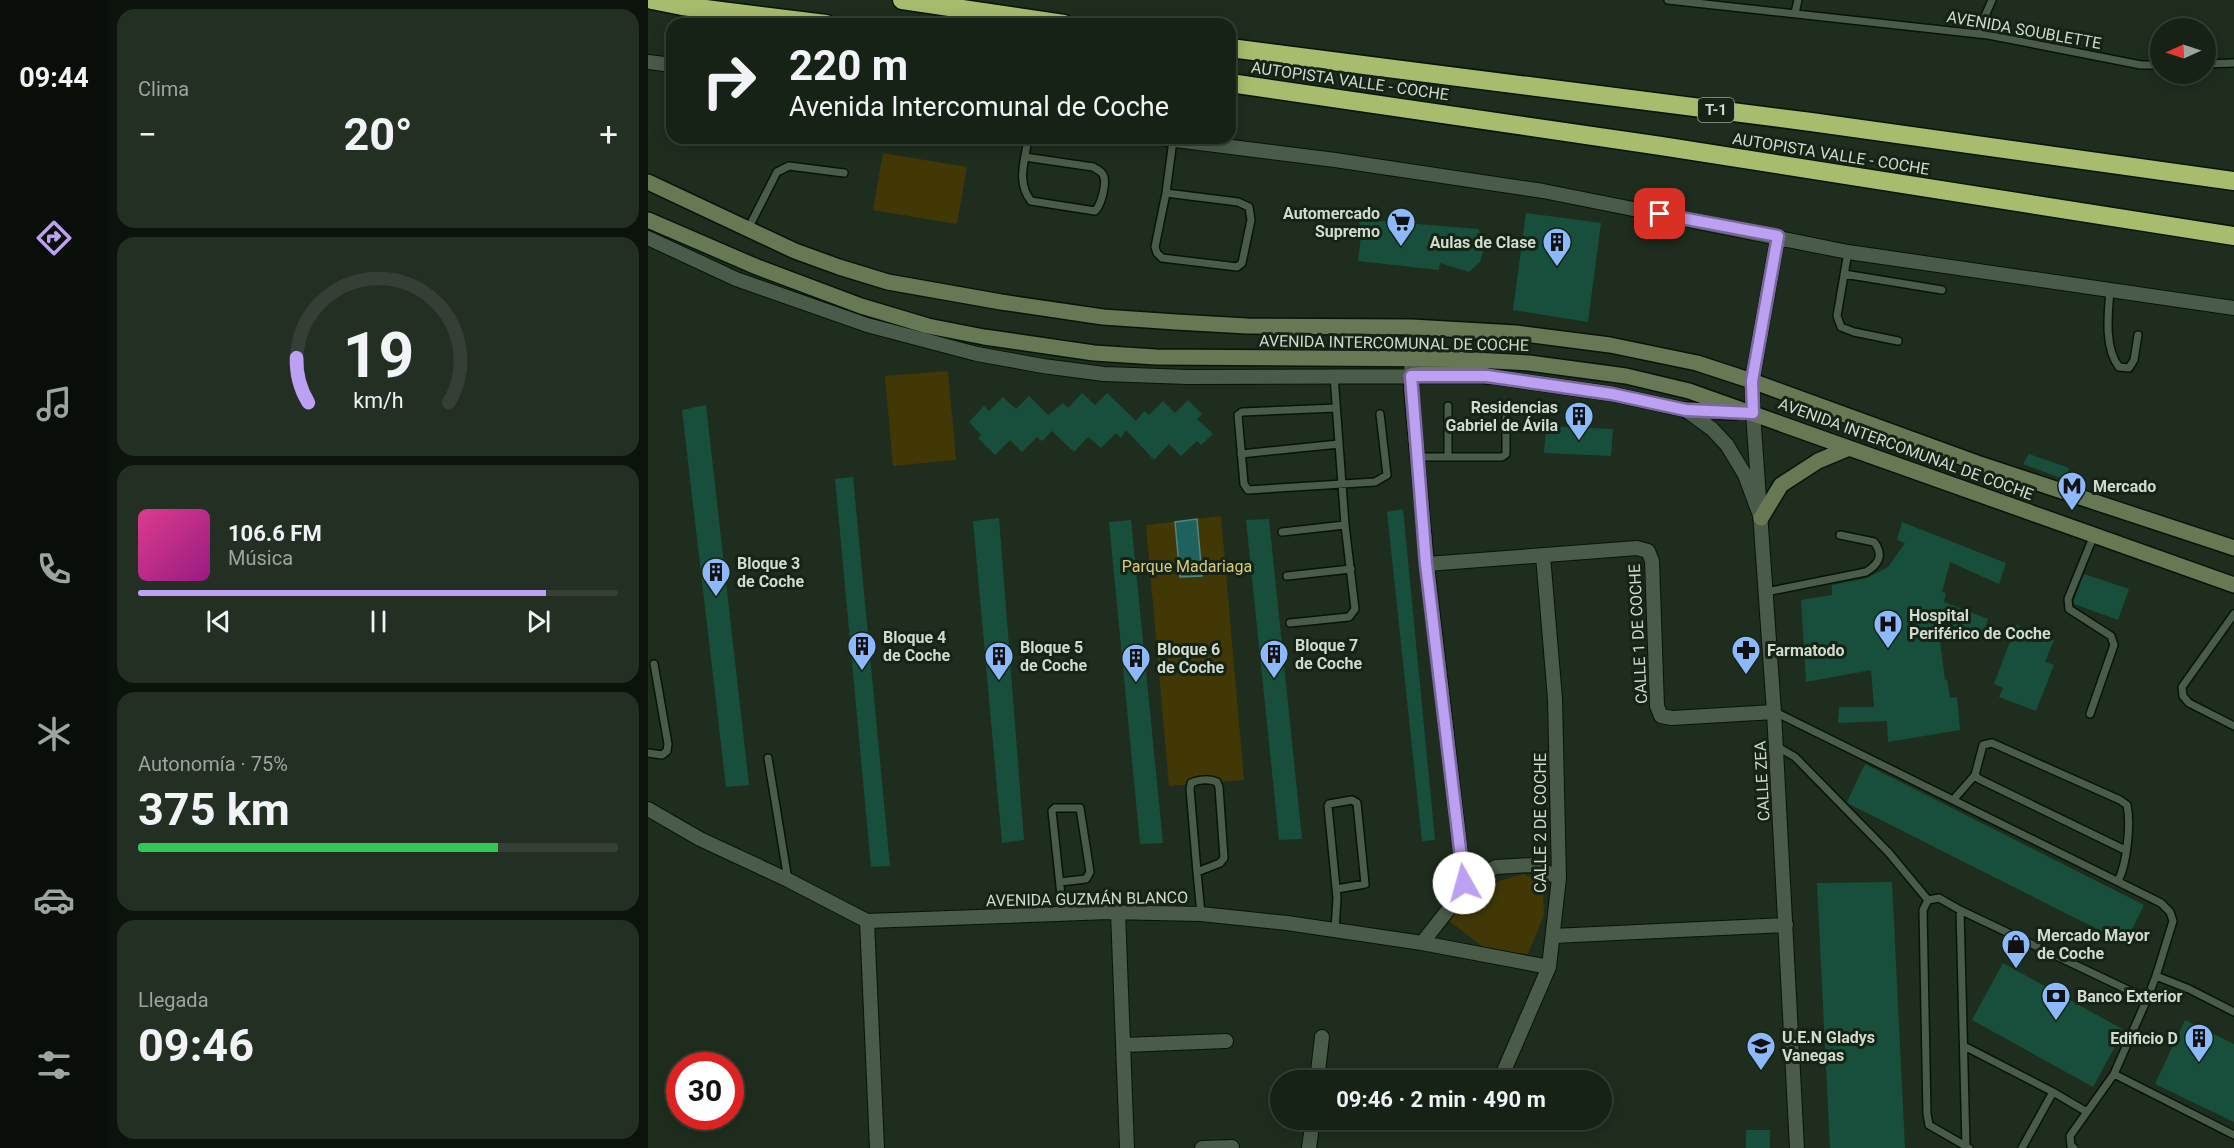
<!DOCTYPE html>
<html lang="es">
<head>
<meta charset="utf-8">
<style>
	:root { --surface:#162216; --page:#232f23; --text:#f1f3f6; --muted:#9ea4a1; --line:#353f35; --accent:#bca0f2 }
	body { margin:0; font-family:Roboto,sans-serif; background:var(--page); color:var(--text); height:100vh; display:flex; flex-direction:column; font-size:22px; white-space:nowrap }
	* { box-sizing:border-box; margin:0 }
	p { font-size:20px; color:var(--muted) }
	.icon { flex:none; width:33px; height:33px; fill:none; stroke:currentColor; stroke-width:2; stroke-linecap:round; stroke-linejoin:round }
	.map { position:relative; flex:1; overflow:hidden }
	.panel { display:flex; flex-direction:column; gap:9px; padding:9px; background:#0c130c; width:540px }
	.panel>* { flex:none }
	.hud { position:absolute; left:18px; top:18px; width:570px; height:126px; border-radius:18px; box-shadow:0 3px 15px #0003,0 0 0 2px var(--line); background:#162216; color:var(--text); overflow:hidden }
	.needle { width:39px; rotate:267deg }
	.controls { position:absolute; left:1502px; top:18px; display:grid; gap:12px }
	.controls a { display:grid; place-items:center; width:66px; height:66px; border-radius:50%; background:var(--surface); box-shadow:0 3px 15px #0003,0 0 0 2px var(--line); font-size:30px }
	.speed { position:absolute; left:18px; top:1052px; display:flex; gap:12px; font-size:30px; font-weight:700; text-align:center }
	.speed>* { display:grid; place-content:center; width:78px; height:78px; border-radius:50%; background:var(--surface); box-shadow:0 3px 15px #0003,0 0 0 2px var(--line); line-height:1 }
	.speed .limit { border:9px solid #d22; background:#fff; color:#111 }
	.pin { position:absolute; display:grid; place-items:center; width:51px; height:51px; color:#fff; margin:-26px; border-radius:12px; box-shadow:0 3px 9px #0006 }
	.me { position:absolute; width:66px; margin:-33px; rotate:353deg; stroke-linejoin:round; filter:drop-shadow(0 0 4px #0008) }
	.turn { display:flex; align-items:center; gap:21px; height:126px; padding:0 24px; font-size:27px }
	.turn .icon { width:78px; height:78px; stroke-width:2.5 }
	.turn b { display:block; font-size:42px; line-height:51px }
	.big { font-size:45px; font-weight:700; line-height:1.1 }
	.panel .tile { flex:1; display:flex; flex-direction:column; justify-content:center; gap:9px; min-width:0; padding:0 21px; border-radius:18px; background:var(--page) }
	.panel .dial { align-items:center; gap:0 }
	.dial svg { height:156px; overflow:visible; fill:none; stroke:var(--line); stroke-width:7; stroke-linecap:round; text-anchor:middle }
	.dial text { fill:var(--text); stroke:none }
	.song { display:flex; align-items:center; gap:18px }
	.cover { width:72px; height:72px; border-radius:9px; background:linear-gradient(135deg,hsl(330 70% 55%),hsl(310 70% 35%)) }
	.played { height:6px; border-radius:3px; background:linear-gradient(90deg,var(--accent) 85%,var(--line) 85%) }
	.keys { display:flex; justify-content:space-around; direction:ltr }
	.heat { display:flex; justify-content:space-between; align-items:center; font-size:33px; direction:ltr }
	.charge { height:9px; border-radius:4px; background:linear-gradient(90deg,#34c759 75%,var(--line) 0) }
	.trip { position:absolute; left:622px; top:1070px; width:342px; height:60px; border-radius:30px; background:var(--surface); box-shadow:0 3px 15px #0003,0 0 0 2px var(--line); font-weight:700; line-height:60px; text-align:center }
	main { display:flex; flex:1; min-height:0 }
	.dock { display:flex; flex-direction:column; width:108px; justify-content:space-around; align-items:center; background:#090e09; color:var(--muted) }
	.dock .icon { width:42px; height:42px }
	.dock .current { color:var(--accent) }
	.dock b { font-size:27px; color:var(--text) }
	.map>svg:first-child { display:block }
	.green { fill:#413806 }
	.water { fill:#1e615d; stroke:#538580; stroke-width:1.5 }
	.building { fill:#184f3c }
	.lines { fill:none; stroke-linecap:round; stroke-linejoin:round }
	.lane-casing { stroke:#071507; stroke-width:10 }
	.street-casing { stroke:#071507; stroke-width:16 }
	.secondary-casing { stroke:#071507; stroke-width:18 }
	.highway-casing { stroke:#071507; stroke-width:21 }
	.lane { stroke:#4a5b4a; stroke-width:7 }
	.street { stroke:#4a5b4a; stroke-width:14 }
	.secondary { stroke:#667854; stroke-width:15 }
	.highway { stroke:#a7bc6d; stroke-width:18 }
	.route-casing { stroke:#7a689d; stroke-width:15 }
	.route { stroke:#bca0f2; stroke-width:10 }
	.labels { text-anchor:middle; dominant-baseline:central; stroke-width:6; stroke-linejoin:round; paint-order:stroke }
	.shield { fill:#152414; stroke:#98a398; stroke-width:1.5 }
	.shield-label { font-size:15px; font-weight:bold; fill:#d0dad0 }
	.street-label { font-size:16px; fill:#d0dad0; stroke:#152414 }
	.poi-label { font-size:16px; font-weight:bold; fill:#d0dad0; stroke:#152414; text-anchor:start }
	.park-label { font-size:16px; fill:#d9ca80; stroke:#152414 }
</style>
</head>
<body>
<main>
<nav class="dock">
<b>09:44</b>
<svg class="icon current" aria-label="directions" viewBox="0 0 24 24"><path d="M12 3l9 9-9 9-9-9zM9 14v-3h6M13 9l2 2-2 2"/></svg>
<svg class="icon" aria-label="music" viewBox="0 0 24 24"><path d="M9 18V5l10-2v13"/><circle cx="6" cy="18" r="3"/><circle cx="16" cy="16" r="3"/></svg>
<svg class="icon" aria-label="phone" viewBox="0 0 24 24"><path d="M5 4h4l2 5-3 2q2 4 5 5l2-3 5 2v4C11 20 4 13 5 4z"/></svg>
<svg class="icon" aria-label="climate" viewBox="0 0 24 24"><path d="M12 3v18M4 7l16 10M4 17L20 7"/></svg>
<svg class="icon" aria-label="car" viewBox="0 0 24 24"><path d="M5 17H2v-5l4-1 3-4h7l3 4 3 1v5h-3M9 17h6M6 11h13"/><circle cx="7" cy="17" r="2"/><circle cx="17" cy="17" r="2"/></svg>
<svg class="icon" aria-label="filters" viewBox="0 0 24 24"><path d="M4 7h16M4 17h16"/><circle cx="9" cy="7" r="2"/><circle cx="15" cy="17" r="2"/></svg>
</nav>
<section class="panel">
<div class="tile"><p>Clima</p>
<div class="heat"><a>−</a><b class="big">20°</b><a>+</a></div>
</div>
<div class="tile dial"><svg viewBox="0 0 100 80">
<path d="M14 69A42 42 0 1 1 86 69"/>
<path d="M14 69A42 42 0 0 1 8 46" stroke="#bca0f2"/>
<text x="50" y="56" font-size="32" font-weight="700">19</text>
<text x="50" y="72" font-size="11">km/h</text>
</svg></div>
<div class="tile">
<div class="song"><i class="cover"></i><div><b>106.6 FM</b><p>Música</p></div></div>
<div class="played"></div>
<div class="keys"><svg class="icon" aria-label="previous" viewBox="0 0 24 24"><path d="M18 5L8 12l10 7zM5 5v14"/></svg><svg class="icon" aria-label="pause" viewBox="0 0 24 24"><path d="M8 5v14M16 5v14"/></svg><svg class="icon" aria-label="next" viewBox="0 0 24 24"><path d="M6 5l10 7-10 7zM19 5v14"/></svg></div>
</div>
<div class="tile"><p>Autonomía · 75%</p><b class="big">375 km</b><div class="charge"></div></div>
<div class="tile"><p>Llegada</p><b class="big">09:46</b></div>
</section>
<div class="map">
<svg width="1586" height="1148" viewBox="0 0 1586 1148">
	<rect width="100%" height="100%" fill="#1e2d1e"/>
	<path class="green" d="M235,153L319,167L309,224L225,210Z
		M300,371L308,460L245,466L237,376Z
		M573,516L596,780L521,786L498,525Z
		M877,874L895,885L896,915L880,954L841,951L801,921C810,894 851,879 877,874Z"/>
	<path class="water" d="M549,519L554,576L532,577L527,522Z"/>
	<path class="building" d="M878,213L953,223L940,322L865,310Z
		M708,219L830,229L838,241L832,262L821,272L792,263L791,270L710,261L714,228Z
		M434,393L447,405L459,393L488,421L496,411L501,415L515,401L527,413L540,400L554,414L549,419L565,434L553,445L549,441L533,456L521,444L506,460L478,430L473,438L468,433L453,448L440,437L426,452L404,431L394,441L389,437L374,452L362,440L347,455L330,438L333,435L321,422L336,406L341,411L355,397L368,409L381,396L400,415L415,403L420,408Z
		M58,405L101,785L78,787L34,410Z
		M898,426L965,429L963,456L896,453Z
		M1381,454L1421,468L1418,480L1375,464Z
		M205,477L242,866L223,867L187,479Z
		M755,509L787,840L774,841L739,512Z
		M351,518L376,840L354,843L325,521Z
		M621,519L654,839L631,840L598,520Z
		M483,520L515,843L492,844L461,522Z
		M1254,522L1358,563L1351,584L1302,562L1294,592L1298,593L1296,602L1340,619L1333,640L1289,618L1297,680L1299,679L1302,698L1309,697L1312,730L1240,742L1239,721L1190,723L1191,707H1226L1223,670L1158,682L1153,600L1184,595V585L1219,578L1240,567L1257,543L1249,540Z
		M1436,574L1481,589L1470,620L1426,604V600Z
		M1368,625L1406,640L1397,662L1406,665L1388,711L1351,697L1355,688L1346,684Z
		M1217,764L1496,905L1477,943L1201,804L1199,802Z
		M1244,882L1257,1148H1182L1169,883Z
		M1355,963L1476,1030L1445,1087L1324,1020Z
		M1537,1020L1586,1044V1122L1507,1084Z
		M1098,1130H1122V1148H1098Z"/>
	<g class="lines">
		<g class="lane-casing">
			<path id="lane" d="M1020,0L1340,35L1493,65H1512
				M1147,13L1150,0
				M1329,34L1344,0
				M1557,64L1586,63
				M377,157L445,167C449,169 455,172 456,177C458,187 453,205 447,211L383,201C368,182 377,161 380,138
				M518,193L590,202L601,207L603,220L594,263L589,267L581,266L514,258L509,253L507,247L518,193L525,140
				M100,229L129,172L141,166L196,173
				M1200,252L1189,316L1193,327L1206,332L1250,341
				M1196,274L1294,290
				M1462,291C1460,314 1456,348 1471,367L1481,368L1486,360L1490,335
				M800,406V457
				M688,408L594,412L590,415L596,484L600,490L727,482L739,475L732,414
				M593,454L691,444
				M769,457H854L858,454V406
				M634,532L697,525
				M639,576L703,569
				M1118,592L1218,572C1231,564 1236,555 1226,542L1192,535
				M1586,614L1534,687L1535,696L1541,703L1586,726
				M642,623L701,617L707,609L697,525L686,376
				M1127,712L1513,903L1522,912L1525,921L1508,976
				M1442,714L1466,645L1463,636L1421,609L1420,599L1446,535
				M1128,746L1147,757L1241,853L1280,900L1291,898L1312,910L1499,999L1508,976L1541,989L1586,1012
				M0,753L14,755L19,751L20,744L6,664
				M120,758L140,880
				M1306,799L1327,775
				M549,872L572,863L576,858L571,787L569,782C562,779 551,779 543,783L542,789L549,872L553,914
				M1470,881C1479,864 1483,824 1479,805L1472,800L1344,743L1335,745L1327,775L1331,779L1477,850
				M412,882L438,879L442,872L432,808H407L404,811L415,914
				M1280,900L1275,910L1279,1114L1281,1125L1321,1148
				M1312,910L1318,1146
				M687,930L689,898L680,806L681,804L704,800L709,803L717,884L689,889
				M1316,1046L1405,1092L1439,1112
				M1466,1074L1586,1135
				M1374,1148L1405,1092
				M1426,1148L1423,1146L1422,1136L1466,1074L1499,999"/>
		</g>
		<g class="street-casing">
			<path id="street" d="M0,62L24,65
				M512,138L687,160L895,191L1200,252L1586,308
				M1130,236L1104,381L1105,413L1126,712L1149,1148
				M0,238L88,279L219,325L329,354L395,366L456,374L540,377L839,376L964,394L1038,410L1064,429L1079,445L1097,475L1113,518
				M764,327L763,389L779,564L816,883L800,910L774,943
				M779,564L989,548L1000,551L1004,561L1009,706L1013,716L1024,718L1126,712
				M0,809L52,839L140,880L219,921L461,912L553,914L639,923L774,943L901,967
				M816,883L848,867L884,865L911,878
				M470,912L479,1148
				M219,921L229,1148
				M905,936L1138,925
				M476,1045L578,1041
				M669,1080L674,1037
				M852,1080L901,967L911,878L907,699L895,556
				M554,1148L584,1147
				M661,1148L665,1119"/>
		</g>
		<g class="secondary-casing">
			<path id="secondary" d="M0,182L147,251L191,267L240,282L353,302L455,317L528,322L599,326L764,327L868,333L962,345L1049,363L1104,381L1329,463L1586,548
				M0,220L109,267L213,306L280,326L336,337L446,353L508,357L808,359L881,363L978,376L1041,391L1586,585
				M792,366L839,376
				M763,376L801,368
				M1038,410L1087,412
				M1113,518L1133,485L1170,461L1201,448"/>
		</g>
		<g class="highway-casing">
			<path id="highway" d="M4,0L34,6L178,24
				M254,0L416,24
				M582,48L1163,122L1586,181
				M582,83L1013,146L1586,236"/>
		</g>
		<use href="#lane" class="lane"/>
		<use href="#street" class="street"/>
		<use href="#secondary" class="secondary"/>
		<use href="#highway" class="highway"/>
	</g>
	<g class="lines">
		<g class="route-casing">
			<path id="route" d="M816,883L778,564L763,376H839L964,394L1038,410L1105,413L1104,381L1130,236L1012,214"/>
		</g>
		<use href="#route" class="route"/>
	</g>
	<defs>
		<g id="supermarket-pin" transform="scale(1.5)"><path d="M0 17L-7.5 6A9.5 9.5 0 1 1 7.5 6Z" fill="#8cb9fc" stroke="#152414"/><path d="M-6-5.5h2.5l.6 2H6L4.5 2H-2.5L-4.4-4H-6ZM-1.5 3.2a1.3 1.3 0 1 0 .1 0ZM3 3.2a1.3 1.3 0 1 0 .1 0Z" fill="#111"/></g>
		<g id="building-pin" transform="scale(1.5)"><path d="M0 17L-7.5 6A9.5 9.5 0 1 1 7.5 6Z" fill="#8cb9fc" stroke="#152414"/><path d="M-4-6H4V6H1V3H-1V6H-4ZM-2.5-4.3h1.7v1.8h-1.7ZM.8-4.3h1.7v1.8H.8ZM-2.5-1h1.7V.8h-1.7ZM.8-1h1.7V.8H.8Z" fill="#111"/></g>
		<g id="metro-pin" transform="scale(1.5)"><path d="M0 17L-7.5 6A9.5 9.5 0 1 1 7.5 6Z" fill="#8cb9fc" stroke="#152414"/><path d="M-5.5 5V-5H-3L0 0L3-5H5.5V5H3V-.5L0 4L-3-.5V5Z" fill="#111"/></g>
		<g id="hospital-pin" transform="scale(1.5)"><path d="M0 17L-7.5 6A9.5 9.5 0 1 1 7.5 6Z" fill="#8cb9fc" stroke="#152414"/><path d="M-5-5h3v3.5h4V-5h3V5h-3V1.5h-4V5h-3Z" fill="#111"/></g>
		<g id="pharmacy-pin" transform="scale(1.5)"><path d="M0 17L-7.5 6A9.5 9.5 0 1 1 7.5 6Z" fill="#8cb9fc" stroke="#152414"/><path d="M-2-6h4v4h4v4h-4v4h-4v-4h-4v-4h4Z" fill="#111"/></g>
		<g id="shop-pin" transform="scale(1.5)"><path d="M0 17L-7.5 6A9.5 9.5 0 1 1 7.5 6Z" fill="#8cb9fc" stroke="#152414"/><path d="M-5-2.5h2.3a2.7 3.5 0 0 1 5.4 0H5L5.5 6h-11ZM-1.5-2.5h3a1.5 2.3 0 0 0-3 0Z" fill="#111"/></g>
		<g id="bank-pin" transform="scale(1.5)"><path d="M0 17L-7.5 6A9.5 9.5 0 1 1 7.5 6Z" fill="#8cb9fc" stroke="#152414"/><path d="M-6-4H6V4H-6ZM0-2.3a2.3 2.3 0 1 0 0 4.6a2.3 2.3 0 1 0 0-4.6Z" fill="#111"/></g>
		<g id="school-pin" transform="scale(1.5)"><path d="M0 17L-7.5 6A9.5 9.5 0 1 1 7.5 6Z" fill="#8cb9fc" stroke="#152414"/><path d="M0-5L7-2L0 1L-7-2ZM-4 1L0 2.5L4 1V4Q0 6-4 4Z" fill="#111"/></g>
	</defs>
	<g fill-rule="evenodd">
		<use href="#supermarket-pin" x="753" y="222"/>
		<use href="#building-pin" x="909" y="242"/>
		<use href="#building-pin" x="931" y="416"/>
		<use href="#metro-pin" x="1424" y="486"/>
		<use href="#building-pin" x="68" y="572"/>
		<use href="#hospital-pin" x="1240" y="624"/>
		<use href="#building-pin" x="214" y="646"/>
		<use href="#pharmacy-pin" x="1098" y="650"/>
		<use href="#building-pin" x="626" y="654"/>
		<use href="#building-pin" x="351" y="656"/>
		<use href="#building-pin" x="488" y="658"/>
		<use href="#shop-pin" x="1368" y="944"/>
		<use href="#bank-pin" x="1408" y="996"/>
		<use href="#building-pin" x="1551" y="1038"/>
		<use href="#school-pin" x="1113" y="1046"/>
	</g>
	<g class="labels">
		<rect class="shield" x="1050" y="98" width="36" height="24" rx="4.5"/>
		<g class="shield-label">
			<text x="1068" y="110">T-1</text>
		</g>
		<g class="street-label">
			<text transform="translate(1376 30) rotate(10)">AVENIDA SOUBLETTE</text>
			<text transform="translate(702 81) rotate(8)">AUTOPISTA VALLE - COCHE</text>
			<text transform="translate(1183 154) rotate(9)">AUTOPISTA VALLE - COCHE</text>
			<text transform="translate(746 343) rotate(1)">AVENIDA INTERCOMUNAL DE COCHE</text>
			<text transform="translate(1258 449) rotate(20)">AVENIDA INTERCOMUNAL DE COCHE</text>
			<text transform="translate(990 634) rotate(-93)">CALLE 1 DE COCHE</text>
			<text transform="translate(1114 781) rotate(-93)">CALLE ZEA</text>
			<text transform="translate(892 823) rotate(-90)">CALLE 2 DE COCHE</text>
			<text transform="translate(439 899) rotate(-1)">AVENIDA GUZMÁN BLANCO</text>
		</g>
		<g class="poi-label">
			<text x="732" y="213" text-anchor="end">Automercado<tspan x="732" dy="18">Supremo</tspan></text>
			<text x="888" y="242" text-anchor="end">Aulas de Clase</text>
			<text x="910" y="407" text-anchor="end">Residencias<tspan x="910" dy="18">Gabriel de Ávila</tspan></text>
			<text x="1445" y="486">Mercado</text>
			<text x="89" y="563">Bloque 3<tspan x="89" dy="18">de Coche</tspan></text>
			<text x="1261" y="615">Hospital<tspan x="1261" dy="18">Periférico de Coche</tspan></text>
			<text x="235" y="637">Bloque 4<tspan x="235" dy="18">de Coche</tspan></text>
			<text x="647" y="645">Bloque 7<tspan x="647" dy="18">de Coche</tspan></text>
			<text x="372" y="647">Bloque 5<tspan x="372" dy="18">de Coche</tspan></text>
			<text x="509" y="649">Bloque 6<tspan x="509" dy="18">de Coche</tspan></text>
			<text x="1119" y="650">Farmatodo</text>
			<text x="1389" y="935">Mercado Mayor<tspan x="1389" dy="18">de Coche</tspan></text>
			<text x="1429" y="996">Banco Exterior</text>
			<text x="1134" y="1037">U.E.N Gladys<tspan x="1134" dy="18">Vanegas</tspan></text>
			<text x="1530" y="1038" text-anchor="end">Edificio D</text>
		</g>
		<g class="park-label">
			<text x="539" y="566">Parque Madariaga</text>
		</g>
	</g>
</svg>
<div class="controls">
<a><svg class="needle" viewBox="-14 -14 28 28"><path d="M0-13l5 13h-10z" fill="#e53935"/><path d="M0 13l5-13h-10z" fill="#9ea4a1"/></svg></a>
</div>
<div class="speed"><div class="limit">30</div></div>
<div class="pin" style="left:1012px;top:214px;background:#d93025"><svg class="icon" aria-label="arrive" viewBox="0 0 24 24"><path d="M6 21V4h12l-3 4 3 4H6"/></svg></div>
<svg class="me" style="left:816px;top:883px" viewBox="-20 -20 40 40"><circle r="19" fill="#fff"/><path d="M0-13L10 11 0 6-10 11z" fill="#bca0f2"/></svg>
<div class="trip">09:46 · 2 min · 490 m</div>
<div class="hud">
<div class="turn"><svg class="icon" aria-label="right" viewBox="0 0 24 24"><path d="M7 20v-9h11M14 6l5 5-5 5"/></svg><div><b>220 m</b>Avenida Intercomunal de Coche</div></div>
</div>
</div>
</main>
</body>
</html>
